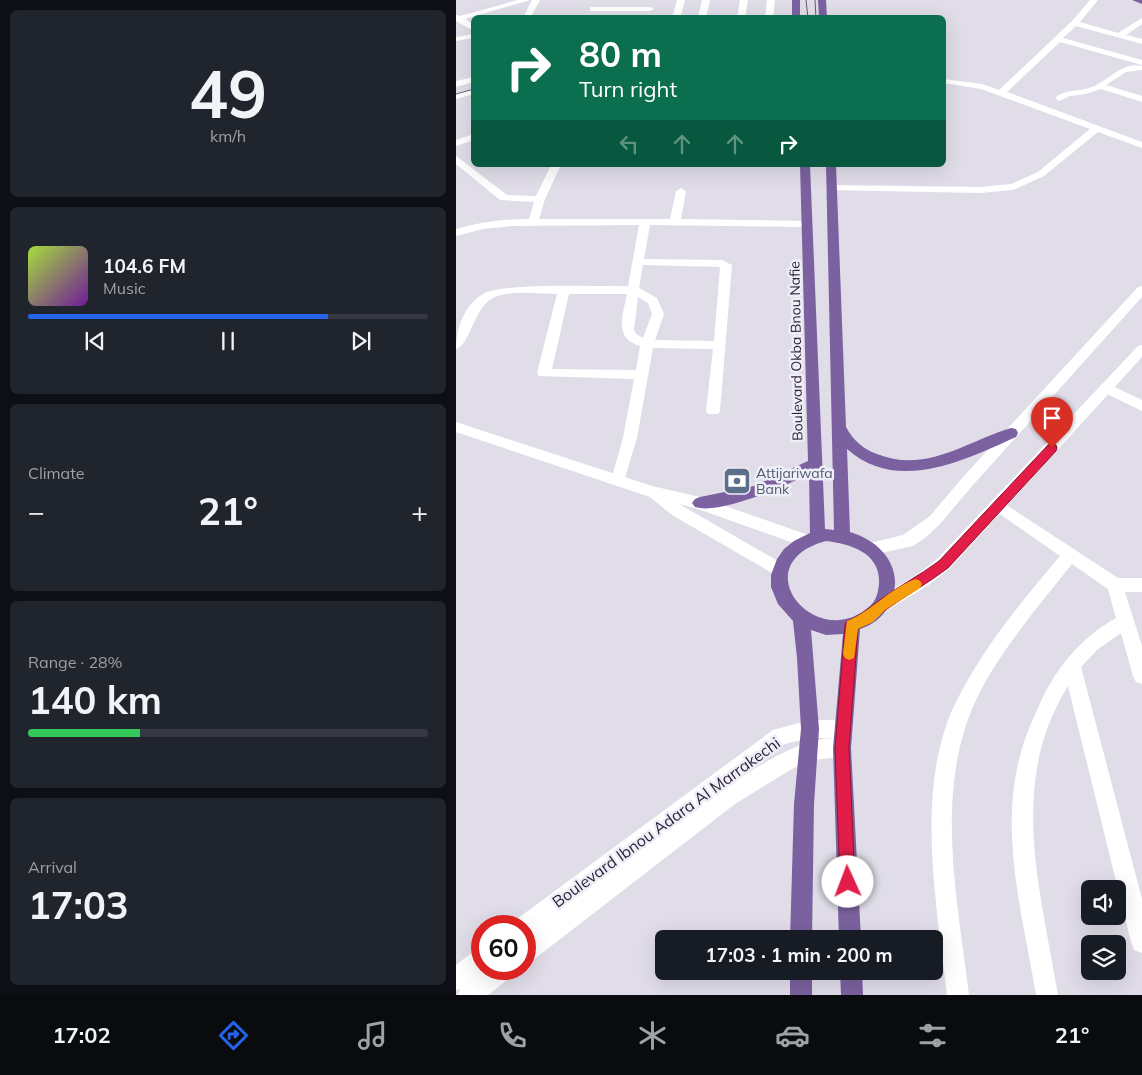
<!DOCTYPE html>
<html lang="en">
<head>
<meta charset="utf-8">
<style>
	:root { --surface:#171b24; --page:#20242c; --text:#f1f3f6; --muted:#9ea1a6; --line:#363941; --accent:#2563eb }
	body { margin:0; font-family:Mulish,sans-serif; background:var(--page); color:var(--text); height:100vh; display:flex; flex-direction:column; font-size:19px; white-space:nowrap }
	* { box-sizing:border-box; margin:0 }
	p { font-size:16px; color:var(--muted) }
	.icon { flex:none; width:28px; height:28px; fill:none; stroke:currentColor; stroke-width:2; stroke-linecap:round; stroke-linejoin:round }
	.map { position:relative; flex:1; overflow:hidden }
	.side { display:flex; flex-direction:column; gap:10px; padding:10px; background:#0d0f14; width:456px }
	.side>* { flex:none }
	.top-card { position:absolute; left:15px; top:15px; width:475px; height:152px; border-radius:8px; box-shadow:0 5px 20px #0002; background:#0b6e4f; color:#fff; overflow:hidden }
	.buttons { position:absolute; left:625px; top:880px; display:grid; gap:10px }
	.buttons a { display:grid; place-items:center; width:45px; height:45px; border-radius:8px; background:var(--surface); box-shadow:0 5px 20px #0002; font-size:25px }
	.speed { position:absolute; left:15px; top:915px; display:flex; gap:10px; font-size:25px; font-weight:700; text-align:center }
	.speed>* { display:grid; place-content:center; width:65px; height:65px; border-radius:50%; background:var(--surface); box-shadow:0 5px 20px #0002; line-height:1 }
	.speed .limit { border:8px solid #d22; background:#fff; color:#111 }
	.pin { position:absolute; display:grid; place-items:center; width:42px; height:42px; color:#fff; margin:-51px -21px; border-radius:50% 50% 50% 0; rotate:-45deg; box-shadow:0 0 5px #0007 }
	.pin .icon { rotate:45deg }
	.me { position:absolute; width:55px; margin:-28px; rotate:358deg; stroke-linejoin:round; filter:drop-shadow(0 0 4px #0008) }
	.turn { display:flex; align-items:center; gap:18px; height:105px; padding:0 25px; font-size:22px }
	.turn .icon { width:65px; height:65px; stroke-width:2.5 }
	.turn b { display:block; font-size:35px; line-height:42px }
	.lanes { display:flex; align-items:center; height:48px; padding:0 25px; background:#0003; justify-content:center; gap:25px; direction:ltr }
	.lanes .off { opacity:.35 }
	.big { font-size:38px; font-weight:700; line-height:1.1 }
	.side .widget { flex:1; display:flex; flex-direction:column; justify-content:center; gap:8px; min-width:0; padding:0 18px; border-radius:8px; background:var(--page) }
	.side .dial { align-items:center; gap:0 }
	.dial b { font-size:65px; line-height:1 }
	.song { display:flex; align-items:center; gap:15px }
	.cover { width:60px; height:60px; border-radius:8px; background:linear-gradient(135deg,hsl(80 70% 55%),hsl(280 70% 35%)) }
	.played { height:5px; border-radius:2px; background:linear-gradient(90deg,var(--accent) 75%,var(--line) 75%) }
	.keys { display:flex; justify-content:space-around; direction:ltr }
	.heat { display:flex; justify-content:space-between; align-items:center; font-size:28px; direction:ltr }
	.charge { height:8px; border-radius:4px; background:linear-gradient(90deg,#34c759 28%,var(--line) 0) }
	.trip { position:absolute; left:199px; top:930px; width:288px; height:50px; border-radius:8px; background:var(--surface); box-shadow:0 5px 20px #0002; font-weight:700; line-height:50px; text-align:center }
	.dock { display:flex; height:80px; justify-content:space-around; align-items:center; background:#090b0e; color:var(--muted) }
	.dock .icon { width:35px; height:35px }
	.dock .active { color:var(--accent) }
	.dock b { font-size:22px; color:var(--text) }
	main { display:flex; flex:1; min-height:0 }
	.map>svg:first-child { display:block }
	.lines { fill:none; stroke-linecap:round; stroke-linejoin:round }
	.street { fill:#fff; fill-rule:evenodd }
	.secondary { fill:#fff; fill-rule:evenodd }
	.primary { fill:#7b619f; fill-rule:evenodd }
	.tram { stroke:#645974; stroke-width:1 }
	.route { fill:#e11d48; stroke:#92132f }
	.slow { fill:#f59e0b }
	.labels { text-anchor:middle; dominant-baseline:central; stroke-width:5; stroke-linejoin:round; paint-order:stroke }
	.street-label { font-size:14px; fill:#291f38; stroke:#efedf6 }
	.service-label { font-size:14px; fill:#4e5e75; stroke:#efedf6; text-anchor:start }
	.near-street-label { font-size:16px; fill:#291f38; stroke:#efedf6 }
</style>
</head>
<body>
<main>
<section class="side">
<div class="widget dial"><b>49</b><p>km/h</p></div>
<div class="widget">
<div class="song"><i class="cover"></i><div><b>104.6 FM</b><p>Music</p></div></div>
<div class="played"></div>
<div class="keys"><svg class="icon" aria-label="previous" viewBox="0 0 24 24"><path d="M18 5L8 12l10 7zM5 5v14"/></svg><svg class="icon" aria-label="pause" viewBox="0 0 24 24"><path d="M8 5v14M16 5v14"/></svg><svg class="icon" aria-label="next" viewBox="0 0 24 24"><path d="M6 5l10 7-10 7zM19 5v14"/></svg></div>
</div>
<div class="widget"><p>Climate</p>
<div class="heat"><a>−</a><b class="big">21°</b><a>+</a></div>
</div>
<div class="widget"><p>Range · 28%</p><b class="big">140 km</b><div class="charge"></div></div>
<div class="widget"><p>Arrival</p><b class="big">17:03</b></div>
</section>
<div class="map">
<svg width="686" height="995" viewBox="0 0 686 995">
	<rect width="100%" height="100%" fill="#e0dde9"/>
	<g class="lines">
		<path class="street" d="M62,0H74L9,19L18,25V31L0,21V15L4,16Z
			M76,0H84L74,18H67Z
			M221,0H229L224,18H216Z
			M246,0H254L250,18H242Z
			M284,0H292L289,18H281Z
			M311,0H319L317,18H309Z
			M634,0H642L624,22L662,33L686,18V24L670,35L686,39V44L620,26L607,38L686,60V65L604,42L551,92L686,142V148L642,132L588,176L557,190L524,193L371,190L370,188L375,185L524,187L555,184L582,172L634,129L525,89L488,83V79L526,84L543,90L616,21Z
			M134,7H194L198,9L194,11H134Z
			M18,34V38L0,41V37Z
			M679,65L686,66V70L670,72L650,85L686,96V102L645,89L630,94L614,96L603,101L599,98C608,89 621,92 633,88C650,83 660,67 679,65Z
			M18,134V140L0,146V140Z
			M0,156L51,195L80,196L95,165H105L89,199L83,219H214L220,191L225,188L230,191L225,219L352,221L357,224L352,227L194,225L188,259L266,260L276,265L264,411L262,414H252L250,411L257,349L197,348L181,438L167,484L162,486L157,484L155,480L167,438L178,379L83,376L81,373L101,294C82,294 57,290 39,297C17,306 15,345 0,349C0,329 8,305 27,294C48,282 143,287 172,286L183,225L56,226L27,229L0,236V229C24,222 48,219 73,219L78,202L44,200L0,164ZM187,265L264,267L258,341L199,340L208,314L201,298L183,288ZM113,294H171C167,315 157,338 184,346L180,370L96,369ZM182,297L192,303L196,314L187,338L180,334L178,330Z
			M650,383L686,400V411L645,391L643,388L645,385Z
			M543,500L662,578H686V592H669L686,646V684L680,682L677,676L665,633L641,650L625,667L686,899V953L678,950L675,942L612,686C551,784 585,890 602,995H580C569,928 549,856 558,787C561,760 570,733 582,708C599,669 623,639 660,618L652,589L616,564C581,608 534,662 514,714C480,802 502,904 513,995H491C481,904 458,790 499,704C526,649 565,602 604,556L538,510L535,506L538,502Z"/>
		<path class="secondary" d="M18,77V82L0,87V81Z
			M18,89V94L0,99V93Z
			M686,286V297L517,485L484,524L469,538L457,546L416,555L410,554L408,549L410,544L447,535L474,516L507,477L682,287Z
			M686,345V357L493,569L474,584L430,611L424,613L418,611L416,606L418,601L462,574L481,559L682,346Z
			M0,422L196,486L244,497L355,536L357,541L355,546L349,547L242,509L223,504L329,565L331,570L329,575L323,577L216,515L194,497L0,432Z
			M354,720H387L394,723L396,729L394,735L387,738H354L329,744L279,781C307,764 359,728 393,741L395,748L393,755L386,757L354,760L334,770L279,804L77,960L69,963V926H58L61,919L317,730Z
			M26,948V969H58L55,977L32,995H2L4,989L0,990V965L18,951Z"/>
		<path class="primary" d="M336,0H344V18H336Z
			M362,0H370L371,18H363Z
			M676,0H686V4Z
			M344,165H354L369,529L378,530L370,165H380L390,427C397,440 407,449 421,454C470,474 511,441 555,428L560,429L562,433L560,437C509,460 441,494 391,449L394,532C426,541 451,571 433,605C427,617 417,625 404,629L395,748L405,939H383L377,748L387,634L370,635L355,630L363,729L358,804L356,939H334L338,804L345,729L341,658L337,621L322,604L315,587V575L321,559L328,549L338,541L354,533L353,474C329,486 264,515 239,507L236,503L239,499L244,497L298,486L352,461ZM370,541C395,544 425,553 423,584C422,592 421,599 415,605C361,656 285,564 370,541Z
			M334,971H356V995H334Z
			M384,971H406L407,995H385Z"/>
		<path class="tram" d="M350,0L352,18
			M359,0L360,18
			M0,94L18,89"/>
	</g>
	<path class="route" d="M596,444L600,445L601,448L600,451L492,568C472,583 451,595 431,609C419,617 415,623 402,629L393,748L399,882L397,887L392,889L386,887L384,882L379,748L389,625L391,621C405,615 409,611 421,602C441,587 463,576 483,561L592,445Z"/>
	<path class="slow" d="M460,579L464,581L466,584L464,588L429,610L417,622L402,629L398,658L393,660L389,658L387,654L391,621C416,611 434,588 460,579Z"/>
	<defs>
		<g id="bank-square" transform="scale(1.4375)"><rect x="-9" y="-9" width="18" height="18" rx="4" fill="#5c6f8a" stroke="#efedf6"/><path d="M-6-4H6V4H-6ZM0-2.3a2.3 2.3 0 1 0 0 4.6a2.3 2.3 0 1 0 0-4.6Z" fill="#fff"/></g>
	</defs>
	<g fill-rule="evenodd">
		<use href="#bank-square" x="281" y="481"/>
	</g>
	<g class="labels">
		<g class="street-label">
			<text transform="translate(340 351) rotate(-91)">Boulevard Okba Bnou Nafie</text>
		</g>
		<g class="service-label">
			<text x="300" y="473">Attijariwafa<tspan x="300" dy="16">Bank</tspan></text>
		</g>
		<g class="near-street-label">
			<text transform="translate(210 822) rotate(-36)">Boulevard Ibnou Adara Al Marrakechi</text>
		</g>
	</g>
</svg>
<div class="buttons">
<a><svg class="icon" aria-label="sound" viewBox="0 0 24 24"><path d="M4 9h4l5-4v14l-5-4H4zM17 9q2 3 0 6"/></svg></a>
<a><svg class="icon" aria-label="layers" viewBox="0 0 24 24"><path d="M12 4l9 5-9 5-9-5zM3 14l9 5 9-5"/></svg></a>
</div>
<div class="speed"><div class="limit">60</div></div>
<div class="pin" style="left:596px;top:448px;background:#d93025"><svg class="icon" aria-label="arrive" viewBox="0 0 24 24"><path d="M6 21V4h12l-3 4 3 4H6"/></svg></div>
<svg class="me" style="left:392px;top:882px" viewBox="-20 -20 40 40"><circle r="19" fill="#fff"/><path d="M0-13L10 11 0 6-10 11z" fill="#e11d48"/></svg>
<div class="trip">17:03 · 1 min · 200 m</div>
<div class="top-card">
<div class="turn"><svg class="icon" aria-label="right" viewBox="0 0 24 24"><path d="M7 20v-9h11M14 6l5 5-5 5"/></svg><div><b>80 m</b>Turn right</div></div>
<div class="lanes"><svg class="icon off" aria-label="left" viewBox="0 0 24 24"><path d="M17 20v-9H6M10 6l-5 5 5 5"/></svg><svg class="icon off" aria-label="ahead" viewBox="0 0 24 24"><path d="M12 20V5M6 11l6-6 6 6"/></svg><svg class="icon off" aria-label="ahead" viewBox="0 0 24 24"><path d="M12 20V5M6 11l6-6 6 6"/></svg><svg class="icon" aria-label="right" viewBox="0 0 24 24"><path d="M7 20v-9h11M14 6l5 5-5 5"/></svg></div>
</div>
</div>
</main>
<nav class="dock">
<b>17:02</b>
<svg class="icon active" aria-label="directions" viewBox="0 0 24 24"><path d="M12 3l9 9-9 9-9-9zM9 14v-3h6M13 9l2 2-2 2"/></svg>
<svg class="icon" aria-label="music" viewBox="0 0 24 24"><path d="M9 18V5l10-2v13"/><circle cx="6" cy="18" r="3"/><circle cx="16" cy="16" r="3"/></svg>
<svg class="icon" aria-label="phone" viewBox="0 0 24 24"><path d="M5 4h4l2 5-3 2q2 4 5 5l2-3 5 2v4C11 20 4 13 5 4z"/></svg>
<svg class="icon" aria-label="climate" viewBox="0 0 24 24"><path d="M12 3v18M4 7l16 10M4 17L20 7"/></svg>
<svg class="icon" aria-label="car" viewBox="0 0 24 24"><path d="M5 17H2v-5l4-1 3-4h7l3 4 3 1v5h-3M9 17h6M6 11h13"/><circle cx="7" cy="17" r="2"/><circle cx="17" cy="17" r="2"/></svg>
<svg class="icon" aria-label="filters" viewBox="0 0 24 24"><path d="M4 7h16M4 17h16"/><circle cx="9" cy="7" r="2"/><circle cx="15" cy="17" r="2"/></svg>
<b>21°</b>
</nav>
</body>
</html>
